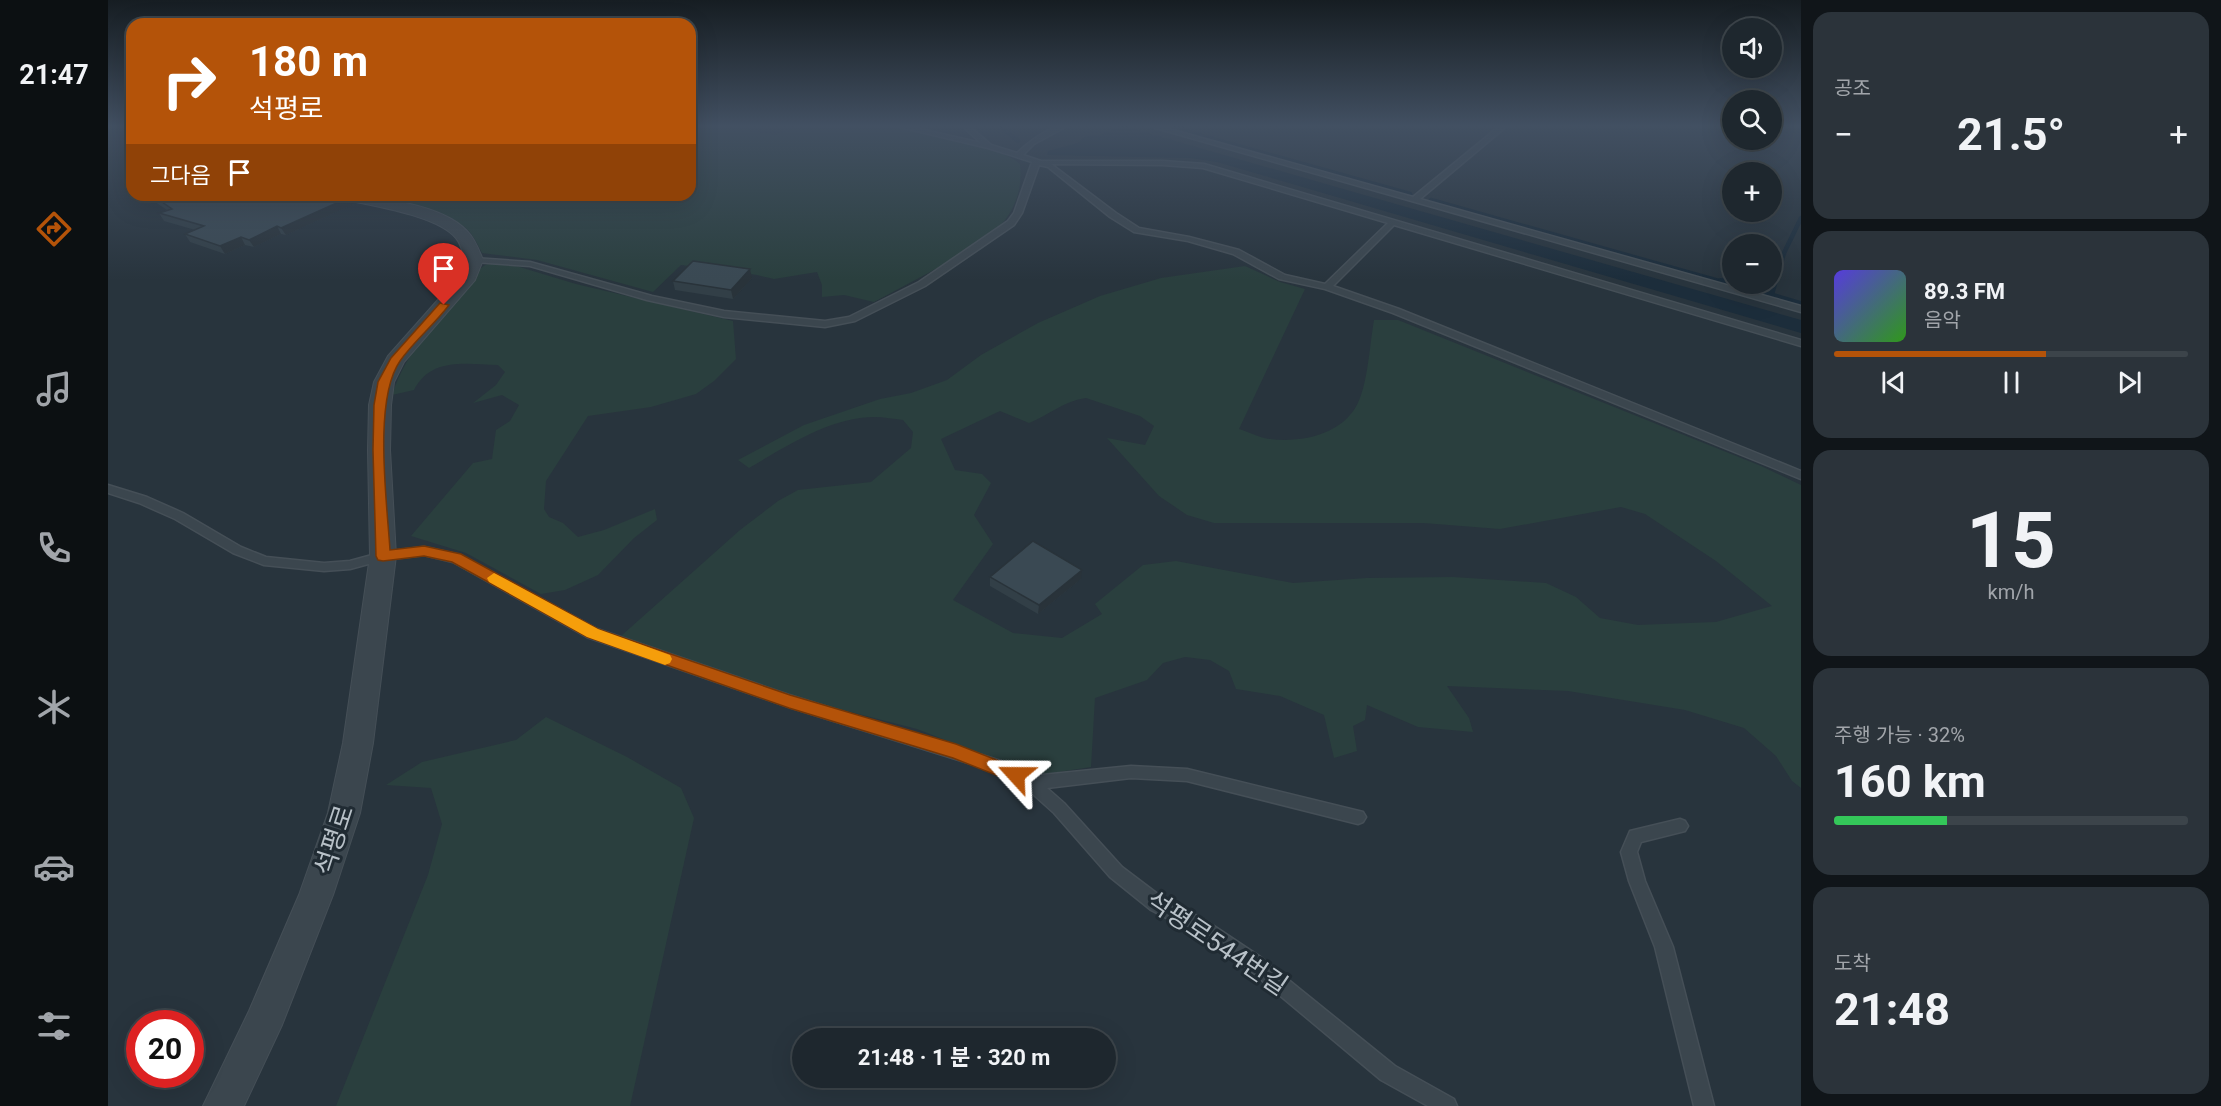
<!DOCTYPE html>
<html lang="ko">
<head>
<meta charset="utf-8">
<style>
	:root { --surface:#1e272e; --page:#2b333a; --text:#f1f3f6; --muted:#a1a5aa; --line:#3c444a; --accent:#b45309 }
	body { margin:0; font-family:Roboto,"Noto Sans KR",sans-serif; background:var(--page); color:var(--text); height:100vh; display:flex; flex-direction:column; font-size:22px; white-space:nowrap }
	* { box-sizing:border-box; margin:0 }
	p { font-size:20px; color:var(--muted) }
	.icon { flex:none; width:33px; height:33px; fill:none; stroke:currentColor; stroke-width:2; stroke-linecap:round; stroke-linejoin:round }
	.map { position:relative; flex:1; overflow:hidden }
	.drawer { display:flex; flex-direction:column; gap:12px; padding:12px; background:#101519; width:420px }
	.drawer>* { flex:none }
	.banner { position:absolute; left:18px; top:18px; width:570px; height:183px; border-radius:18px; box-shadow:0 6px 24px #0002,0 0 0 2px var(--line); background:#b45309; color:#fff; overflow:hidden }
	.buttons { position:absolute; left:1614px; top:18px; display:grid; gap:12px }
	.buttons a { display:grid; place-items:center; width:60px; height:60px; border-radius:50%; background:var(--surface); box-shadow:0 6px 24px #0002,0 0 0 2px var(--line); font-size:30px }
	.speed { position:absolute; left:18px; top:1010px; display:flex; gap:12px; font-size:30px; font-weight:700; text-align:center }
	.speed>* { display:grid; place-content:center; width:78px; height:78px; border-radius:50%; background:var(--surface); box-shadow:0 6px 24px #0002,0 0 0 2px var(--line); line-height:1 }
	.speed .limit { border:9px solid #d22; background:#fff; color:#111 }
	.pin { position:absolute; display:grid; place-items:center; width:51px; height:51px; color:#fff; margin:-62px -26px; border-radius:50% 50% 50% 0; rotate:-45deg; box-shadow:0 0 6px #0007 }
	.pin .icon { rotate:45deg }
	.me { position:absolute; width:66px; margin:-33px; rotate:294deg; stroke-linejoin:round; filter:drop-shadow(0 0 4px #0008) }
	.turn { display:flex; align-items:center; gap:21px; height:126px; padding:0 24px; font-size:27px }
	.turn .icon { width:78px; height:78px; stroke-width:2.5 }
	.turn b { display:block; font-size:42px; line-height:51px }
	.then { display:flex; align-items:center; height:57px; padding:0 24px; background:#0003; gap:12px; font-size:22px }
	.big { font-size:45px; font-weight:700; line-height:1.1 }
	.drawer .card { flex:1; display:flex; flex-direction:column; justify-content:center; gap:9px; min-width:0; padding:0 21px; border-radius:18px; background:var(--page) }
	.drawer .dial { align-items:center; gap:0 }
	.dial b { font-size:78px; line-height:1 }
	.song { display:flex; align-items:center; gap:18px }
	.cover { width:72px; height:72px; border-radius:9px; background:linear-gradient(135deg,hsl(250 70% 55%),hsl(110 70% 35%)) }
	.played { height:6px; border-radius:3px; background:linear-gradient(90deg,var(--accent) 60%,var(--line) 60%) }
	.keys { display:flex; justify-content:space-around; direction:ltr }
	.heat { display:flex; justify-content:space-between; align-items:center; font-size:33px; direction:ltr }
	.charge { height:9px; border-radius:4px; background:linear-gradient(90deg,#34c759 32%,var(--line) 0) }
	.trip { position:absolute; left:684px; top:1028px; width:324px; height:60px; border-radius:30px; background:var(--surface); box-shadow:0 6px 24px #0002,0 0 0 2px var(--line); font-weight:700; line-height:60px; text-align:center }
	main { display:flex; flex:1; min-height:0 }
	.dock { display:flex; flex-direction:column; width:108px; justify-content:space-around; align-items:center; background:#0c1012; color:var(--muted) }
	.dock .icon { width:42px; height:42px }
	.dock .selected { color:var(--accent) }
	.dock b { font-size:27px; color:var(--text) }
	.map>svg:first-child { display:block }
	.green { fill:#2a3f3e; fill-rule:evenodd }
	.water { fill:#1c2d3b }
	.lines { fill:none; stroke-linecap:round; stroke-linejoin:round }
	.stream-far1 { stroke:#1c2d3b; stroke-width:4.5 }
	.stream { stroke:#1c2d3b; stroke-width:6 }
	.lane-casing { stroke:#454f57; stroke-width:3 }
	.street-casing { stroke:#454f57; stroke-width:2 }
	.lane { fill:#3b464e; fill-rule:evenodd }
	.street { fill:#3b464e; fill-rule:evenodd }
	.wall { fill:#323f47 }
	.shaded-wall { fill:#29333a }
	.building { fill:#3a4953; stroke:#29333a; stroke-width:1.5 }
	.route { fill:#b45309; stroke:#753606; stroke-width:1.5 }
	.slow { fill:#f59e0b }
	.labels { text-anchor:middle; dominant-baseline:central; stroke-width:6; stroke-linejoin:round; paint-order:stroke }
	.near-street-label { font-size:26px; fill:#b8c1c8; stroke:#202b33 }
</style>
</head>
<body>
<main>
<nav class="dock">
<b>21:47</b>
<svg class="icon selected" aria-label="directions" viewBox="0 0 24 24"><path d="M12 3l9 9-9 9-9-9zM9 14v-3h6M13 9l2 2-2 2"/></svg>
<svg class="icon" aria-label="music" viewBox="0 0 24 24"><path d="M9 18V5l10-2v13"/><circle cx="6" cy="18" r="3"/><circle cx="16" cy="16" r="3"/></svg>
<svg class="icon" aria-label="phone" viewBox="0 0 24 24"><path d="M5 4h4l2 5-3 2q2 4 5 5l2-3 5 2v4C11 20 4 13 5 4z"/></svg>
<svg class="icon" aria-label="climate" viewBox="0 0 24 24"><path d="M12 3v18M4 7l16 10M4 17L20 7"/></svg>
<svg class="icon" aria-label="car" viewBox="0 0 24 24"><path d="M5 17H2v-5l4-1 3-4h7l3 4 3 1v5h-3M9 17h6M6 11h13"/><circle cx="7" cy="17" r="2"/><circle cx="17" cy="17" r="2"/></svg>
<svg class="icon" aria-label="filters" viewBox="0 0 24 24"><path d="M4 7h16M4 17h16"/><circle cx="9" cy="7" r="2"/><circle cx="15" cy="17" r="2"/></svg>
</nav>
<div class="map">
<svg width="1693" height="1106" viewBox="0 0 1693 1106">
	<rect width="100%" height="100%" fill="#28343d"/>
	<path class="green" d="M582,125H645L642,131L668,135L692,125H775L789,127C821,135 888,143 912,164C915,186 908,208 893,225L837,264L766,302L736,295L714,297V285L709,272L666,279L649,275L573,265L545,292L429,260L374,253C369,243 364,232 355,226C333,211 287,202 261,195H582Z
		M392,261L468,284L625,321L628,359L606,381L588,394L543,407L480,416L438,481L436,509L441,517L455,523L470,537L496,530L547,509L549,520L526,538L490,575L457,590L433,594L358,553L303,536L365,463L384,459L388,430L402,421L411,405L394,395L365,403L388,385L397,372L390,365C357,364 323,357 306,390L284,395C300,347 335,312 366,273L377,265Z
		M1137,266L1172,282L1197,289L1131,429C1141,432 1152,438 1162,439C1195,443 1239,434 1252,398C1260,378 1262,343 1266,320H1290L1653,466L1693,485V788L1684,781L1668,756L1636,728L1577,710L1460,691L1339,686L1361,718L1365,732L1310,727L1259,705L1257,720L1245,726L1249,751L1226,758L1216,715L1172,696L1128,689L1121,671L1102,660L1077,657L1055,663L1039,680L987,698L983,767L925,776L908,771L883,758L809,729L700,701L533,648L513,636L632,530L670,501L690,490L763,482L803,448L805,432L795,420C786,419 776,417 767,417C722,417 679,446 641,468L630,460L696,425L772,399L803,393L839,380L873,355L930,323L992,296L1053,278ZM978,398L1032,416L1046,426L1037,445L999,438L1051,496L1079,515L1106,523H1315L1392,529L1513,507L1537,514L1608,561L1664,606L1608,622L1530,625L1492,618L1468,597L1438,583L1345,577L1259,578L1185,583L1068,561L1035,565L987,604L994,614L954,638L905,633L845,600L885,544L866,515L883,483L874,474L847,470L833,439L892,411L921,423C941,415 956,401 978,398Z
		M438,717L519,757L573,788L586,818L522,1106H228L320,875L334,824L323,788L278,785L314,762L408,740Z"/>
	<path class="water" d="M1015,126L1693,320V333L1109,162L1082,158L939,155L940,151L970,143L976,137L995,134Z"/>
	<g class="lines">
		<path class="stream-far1" d="M891,125L910,141
			M1067,125L1087,134L1302,194
			M1323,200L1618,283
			M1667,283L1676,253L1693,218"/>
		<path class="stream" d="M1613,281L1693,304
			M1663,295L1667,281"/>
		<g class="lane-casing">
			<path id="lane" d="M783,125H795L873,143L853,125H860L883,145L909,153C922,141 943,125 961,125L926,144L915,155L933,161H1055L1096,164L1693,340V346L1286,225L1225,286L1291,309L1693,471V479L1285,313L1217,289L1171,279L1125,254L1080,241L1026,232L1002,217L940,167L931,165L914,213L906,225L817,286L747,321L717,327L616,317L539,300L422,266L366,262L362,260L366,258L422,262L544,296L616,311L717,321L741,317L811,282L900,221L906,213L924,162L880,148ZM943,164L1055,165L1095,168L1280,223L1217,284L1177,275L1131,250L1081,237L1031,228L1008,213Z
				M1037,125H1047L1305,197L1393,125H1400L1312,199L1693,306V312Z
				M0,485L39,497L75,513L133,547L158,557L216,563L242,561L275,552L316,547L352,555L489,629L681,695L893,761L924,776L1023,766L1079,769L1255,812L1258,817L1255,822L1250,824L1079,781L1023,778L939,788L956,803L1014,867L1055,898L1097,920L1151,956L1287,1066L1346,1099L1349,1106H1320L1273,1080L1139,968L1085,932L1043,910L1002,877L946,813L918,788L889,772L681,707L479,637L345,562L316,555L275,560L242,569L216,571L156,565L125,553L67,519L31,503L0,493Z
				M1572,819L1577,821L1580,826L1577,831L1533,842L1529,852L1537,881L1565,947L1606,1106H1586L1547,947L1521,881L1513,852L1522,831Z"/>
		</g>
		<g class="street-casing">
			<path id="street" d="M229,195C263,195 335,204 359,231C367,239 371,250 375,260L367,280L296,362L286,382L283,405L282,450L288,556L265,743L252,813L225,895L174,1025L136,1106H95L141,1011L191,895L220,813L235,743L262,556L260,450L261,405L266,382L280,356L352,275L357,260C355,253 353,244 348,238C328,214 261,206 231,198Z"/>
		</g>
		<use href="#lane" class="lane"/>
		<use href="#street" class="street"/>
	</g>
	<path class="wall" d="M37,195H235L246,204L178,235L173,234L146,247L137,245L117,254L82,242L77,234L87,230L56,221L51,213L59,210Z
		M644,278L625,299L567,290L565,281Z
		M882,577L973,579L930,614L882,586Z"/>
	<path class="shaded-wall" d="M242,197L246,204L178,235L173,228Z
		M169,226L173,234L146,247L141,240Z
		M133,237L137,245L117,254L112,246Z
		M642,269L644,278L625,299L623,290Z
		M974,570L973,579L930,614L931,605Z"/>
	<path class="building" d="M44,195H235L242,197L173,228L169,226L141,240L133,237L112,246L77,234L96,226L51,213L64,209Z
		M585,261L642,269L623,290L565,281Z
		M925,541L974,570L931,605L882,577Z"/>
	<linearGradient id="sky" x2="0" y2="1"><stop stop-color="#161d22"/><stop offset="0.45" stop-color="#425062"/><stop offset="1" stop-color="#425062" stop-opacity="0"/></linearGradient>
	<rect width="1693" height="280" fill="url(#sky)"/>
	<path class="route" d="M332,303L341,305C326,325 306,341 292,361C265,400 279,502 282,550L316,546L353,554L490,629L682,695L848,744L914,770L916,775L914,780L908,783L845,758L681,708L479,637L344,562L316,556L275,561L270,560L268,556L265,450L266,405L270,382L283,358Z"/>
	<path class="slow" d="M386,573L490,629L562,655L564,659L562,663L557,665L479,637L381,582L379,578Z"/>
	<g class="labels">
		<g class="near-street-label">
			<text transform="translate(226 840) rotate(-72)">석평로</text>
			<text transform="translate(1109 943) rotate(34)">석평로544번길</text>
		</g>
	</g>
</svg>
<div class="buttons">
<a><svg class="icon" aria-label="sound" viewBox="0 0 24 24"><path d="M4 9h4l5-4v14l-5-4H4zM17 9q2 3 0 6"/></svg></a>
<a><svg class="icon" aria-label="search" viewBox="0 0 24 24"><circle cx="10" cy="10" r="6"/><path d="M15 15l6 6"/></svg></a>
<a>+</a>
<a>−</a>
</div>
<div class="speed"><div class="limit">20</div></div>
<div class="pin" style="left:336px;top:305px;background:#d93025"><svg class="icon" aria-label="arrive" viewBox="0 0 24 24"><path d="M6 21V4h12l-3 4 3 4H6"/></svg></div>
<svg class="me" style="left:908px;top:775px" viewBox="-20 -20 40 40"><path d="M0-17L14 15 0 8-14 15z" fill="#b45309" stroke="#fff" stroke-width="4"/></svg>
<div class="trip">21:48 · 1 분 · 320 m</div>
<div class="banner">
<div class="turn"><svg class="icon" aria-label="right" viewBox="0 0 24 24"><path d="M7 20v-9h11M14 6l5 5-5 5"/></svg><div><b>180 m</b>석평로</div></div>
<div class="then">그다음<svg class="icon" aria-label="arrive" viewBox="0 0 24 24"><path d="M6 21V4h12l-3 4 3 4H6"/></svg></div>
</div>
</div>
<section class="drawer">
<div class="card"><p>공조</p>
<div class="heat"><a>−</a><b class="big">21.5°</b><a>+</a></div>
</div>
<div class="card">
<div class="song"><i class="cover"></i><div><b>89.3 FM</b><p>음악</p></div></div>
<div class="played"></div>
<div class="keys"><svg class="icon" aria-label="previous" viewBox="0 0 24 24"><path d="M18 5L8 12l10 7zM5 5v14"/></svg><svg class="icon" aria-label="pause" viewBox="0 0 24 24"><path d="M8 5v14M16 5v14"/></svg><svg class="icon" aria-label="next" viewBox="0 0 24 24"><path d="M6 5l10 7-10 7zM19 5v14"/></svg></div>
</div>
<div class="card dial"><b>15</b><p>km/h</p></div>
<div class="card"><p>주행 가능 · 32%</p><b class="big">160 km</b><div class="charge"></div></div>
<div class="card"><p>도착</p><b class="big">21:48</b></div>
</section>
</main>
</body>
</html>
